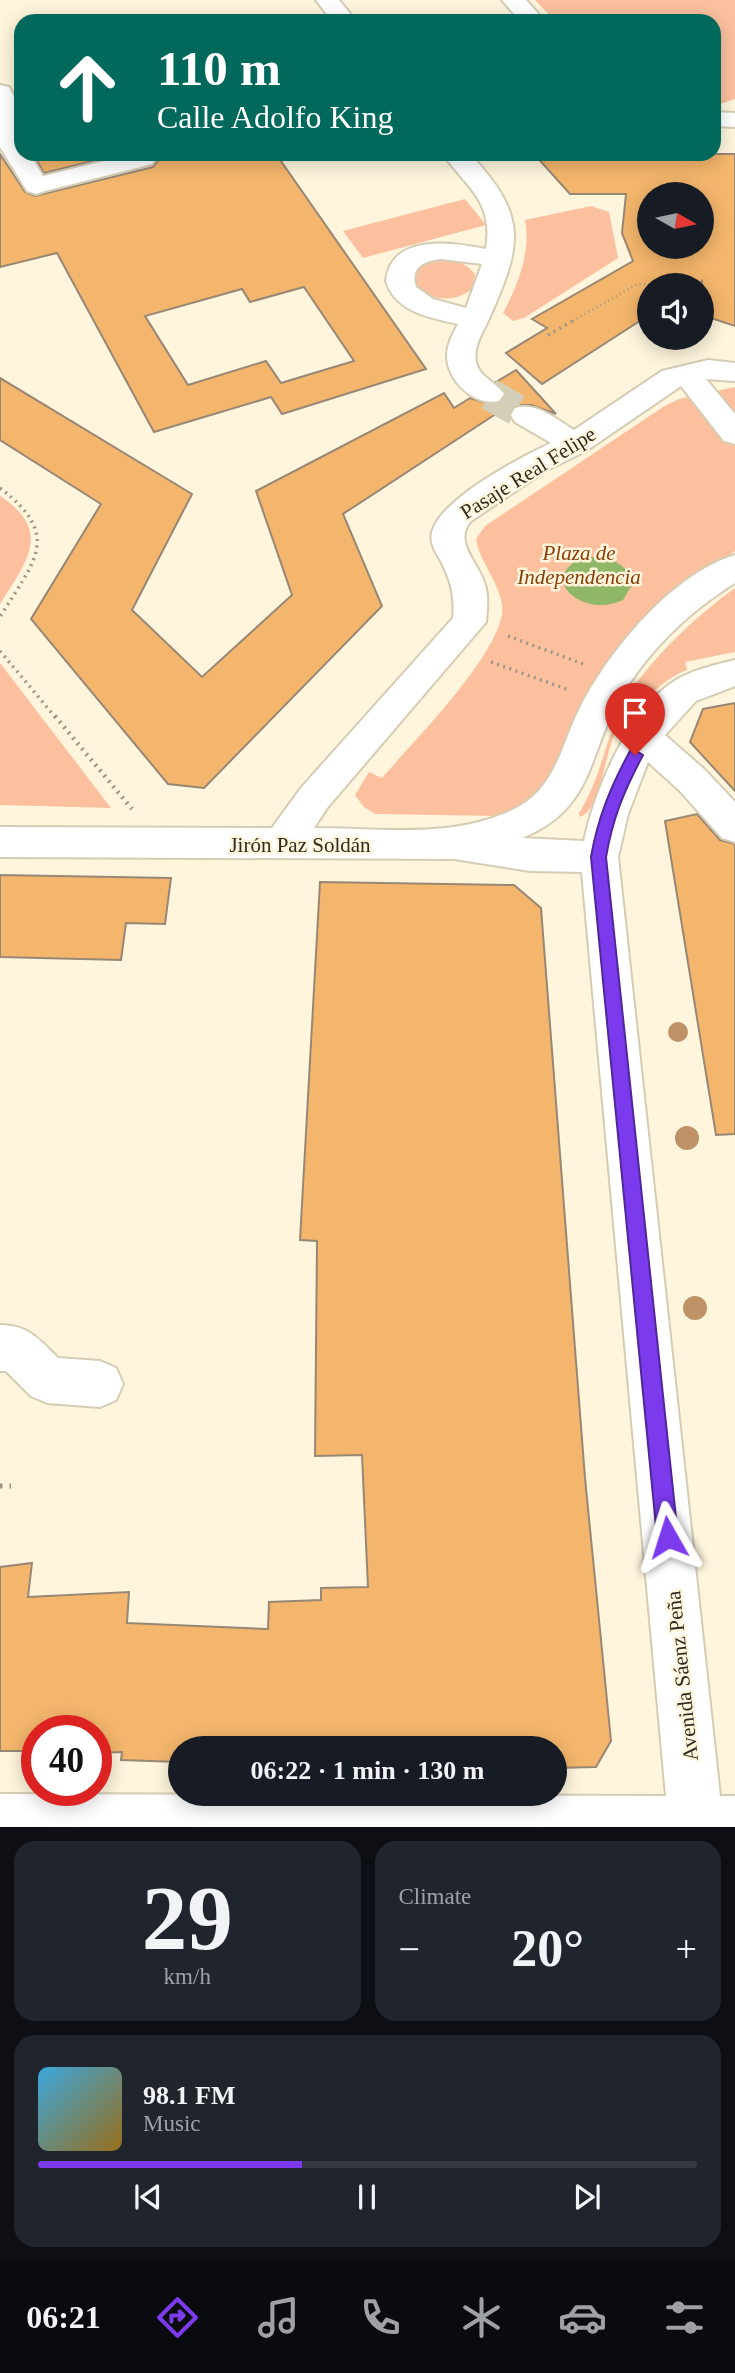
<!DOCTYPE html>
<html lang="en">
<head>
<meta charset="utf-8">
<style>
	:root { --surface:#171b24; --page:#20242c; --text:#f1f3f6; --muted:#9ea1a6; --line:#363941; --accent:#7c3aed }
	body { margin:0; font-family:Georgia,serif; background:var(--page); color:var(--text); height:100vh; display:flex; flex-direction:column; font-size:26px; white-space:nowrap }
	* { box-sizing:border-box; margin:0 }
	p { font-size:23px; color:var(--muted) }
	.icon { flex:none; width:38px; height:38px; fill:none; stroke:currentColor; stroke-width:2; stroke-linecap:round; stroke-linejoin:round }
	.map { position:relative; height:1827px; overflow:hidden }
	.sheet { display:flex; flex-direction:column; gap:14px; padding:14px; background:#0d0f14; flex:1 }
	.sheet>* { flex:none }
	.top-card { position:absolute; left:14px; top:14px; width:707px; height:147px; border-radius:21px; box-shadow:0 4px 18px #0003; background:#00695c; color:#fff; overflow:hidden }
	.needle { width:46px; rotate:99deg }
	.controls { position:absolute; left:637px; top:182px; display:grid; gap:14px }
	.controls a { display:grid; place-items:center; width:77px; height:77px; border-radius:50%; background:var(--surface); box-shadow:0 4px 18px #0003; font-size:35px }
	.speed { position:absolute; left:21px; top:1715px; display:flex; gap:14px; font-size:35px; font-weight:700; text-align:center }
	.speed>* { display:grid; place-content:center; width:91px; height:91px; border-radius:50%; background:var(--surface); box-shadow:0 4px 18px #0003; line-height:1 }
	.speed .limit { border:10px solid #d22; background:#fff; color:#111 }
	.pin { position:absolute; display:grid; place-items:center; width:60px; height:60px; color:#fff; margin:-72px -30px; border-radius:50% 50% 50% 0; rotate:-45deg; box-shadow:0 0 7px #0007 }
	.pin .icon { rotate:45deg }
	.me { position:absolute; width:77px; margin:-38px; rotate:354deg; stroke-linejoin:round; filter:drop-shadow(0 0 5px #0008) }
	.turn { display:flex; align-items:center; gap:24px; height:147px; padding:0 28px; font-size:32px }
	.turn .icon { width:91px; height:91px; stroke-width:2.5 }
	.turn b { display:block; font-size:49px; line-height:60px }
	.big { font-size:52px; font-weight:600; line-height:1.1 }
	.sheet .widget { flex:1; display:flex; flex-direction:column; justify-content:center; gap:10px; min-width:0; padding:0 24px; border-radius:21px; background:var(--page) }
	.sheet .dial { align-items:center; gap:0 }
	.dial b { font-size:91px; line-height:1 }
	.song { display:flex; align-items:center; gap:21px }
	.cover { width:84px; height:84px; border-radius:10px; background:linear-gradient(135deg,hsl(200 70% 55%),hsl(40 70% 35%)) }
	.played { height:7px; border-radius:4px; background:linear-gradient(90deg,var(--accent) 40%,var(--line) 40%) }
	.keys { display:flex; justify-content:space-around; direction:ltr }
	.heat { display:flex; justify-content:space-between; align-items:center; font-size:38px; direction:ltr }
	.sheet .tiles { flex:1; display:grid; gap:14px; grid-template-columns:1fr 1fr }
	.widget:last-child { grid-column:span 2 }
	.trip { position:absolute; left:168px; top:1736px; width:399px; height:70px; border-radius:35px; background:var(--surface); box-shadow:0 4px 18px #0003; font-weight:600; line-height:70px; text-align:center }
	.dock { display:flex; height:112px; justify-content:space-around; align-items:center; background:#090b0e; color:var(--muted) }
	.dock .icon { width:49px; height:49px }
	.dock .on { color:var(--accent) }
	.dock b { font-size:32px; color:var(--text) }
	.map>svg:first-child { display:block }
	.green { fill:#fcc09f }
	.water { fill:#8fb767 }
	.building { fill:#f4b66c; stroke:#988775; stroke-width:2; fill-rule:evenodd }
	.lines { fill:none; stroke-linecap:round; stroke-linejoin:round }
	.minor-tunnel { stroke:#d4cdb7; stroke-width:32; stroke-dasharray:32 16; stroke-linecap:butt }
	.minor-casing { stroke:#d5ccb4; stroke-width:4 }
	.path-far3 { stroke:#9c9685; stroke-width:2.5; stroke-dasharray:1 3.5; stroke-linecap:butt }
	.path-far2 { stroke:#9c9685; stroke-width:3.5; stroke-dasharray:2 4.5; stroke-linecap:butt }
	.path-far1 { stroke:#9c9685; stroke-width:4.5; stroke-dasharray:2 5; stroke-linecap:butt }
	.path { stroke:#9c9685; stroke-width:5; stroke-dasharray:2.5 7; stroke-linecap:butt }
	.minor { fill:#fff; fill-rule:evenodd }
	.tree { fill:#be9167 }
	.route { fill:#7c3aed; stroke:#51269a; stroke-width:2 }
	.labels { text-anchor:middle; dominant-baseline:central; stroke-width:5; stroke-linejoin:round; paint-order:stroke }
	.street-label { font-size:21px; fill:#2e2b22; stroke:#fef5dc }
	.park-label { font-size:21px; font-style:italic; fill:#893f08; stroke:#fef5dc }
</style>
</head>
<body>
<div class="map">
<svg width="735" height="1827" viewBox="0 0 735 1827">
	<rect width="100%" height="100%" fill="#fef5dc"/>
	<path class="green" d="M535,0H735V99L714,106V21H555Z
		M465,199L486,225L363,258L343,231Z
		M591,206L609,212L618,258L524,318L513,321L503,313C518,285 531,252 525,220Z
		M435,260C451,259 465,261 475,274L474,287C458,303 431,302 415,286L414,273L426,263Z
		M735,387V551L681,589L603,672L574,719L559,769L531,804L499,816L375,814L364,807L355,795L369,772L382,778C411,744 509,646 502,604C498,581 480,562 476,539L485,526L663,407L679,399Z
		M0,496C53,531 27,561 0,604Z
		M735,588V652L685,662L687,670C666,676 627,714 615,734C605,752 601,810 580,817L579,813C599,782 604,746 619,713C637,670 697,615 735,588Z
		M0,663L111,808L0,805Z"/>
	<path class="water" d="M586,557C607,556 629,562 632,585L623,600C581,620 534,575 586,557Z"/>
	<path class="building" d="M0,154L25,192L35,196L153,167L159,159L155,154H276L426,369L282,414L271,397L154,432L57,253L0,267ZM304,287L354,361L281,383L266,361L188,385L145,316L242,289L250,302Z
		M33,154H121L44,173Z
		M534,154H735V326L702,315V281L696,285H649V315L542,384L506,353L547,328L532,319L633,261L622,233L626,194H570ZM649,194H702V247H649Z
		M516,370L556,414L531,405H515L511,410L508,406L343,514L382,606L204,788L168,784L31,619L101,504L0,440V378L192,494L132,610L202,677L292,595L256,491L444,393L454,408L470,398L489,404H499L507,394L496,382Z
		M735,703V791L690,742L703,709Z
		M697,814L720,840L735,844V1134L716,1135L665,821Z
		M0,875L171,878L165,924L126,923L121,960L0,957Z
		M320,882L514,885L541,908L585,1478L611,1741L596,1767L555,1768V1748H180V1762L121,1760L122,1752L96,1753V1731H37V1751H0V1567L32,1563L28,1597L129,1592L127,1623L268,1629L269,1602L321,1600V1588L368,1587L362,1455L315,1456L317,1241L300,1240Z"/>
	<g class="lines">
		<path class="minor-tunnel" d="M489,394L526,415"/>
		<g class="minor-casing">
			<path id="minor" d="M316,0H339L356,21H332Z
				M502,0H526L545,21H520Z
				M0,85L9,87C22,107 21,131 21,154H30L43,176L132,154H152L156,159L152,164L45,191L36,194L27,191L0,147Z
				M714,112L735,113V127L714,126Z
				M443,154H470C529,217 522,245 488,321C482,334 473,347 476,362C479,377 496,382 504,394L499,401C475,407 447,381 447,356C447,344 453,334 458,324C431,318 395,312 386,281C391,233 452,242 486,249C494,201 467,188 443,154ZM441,259L482,264L466,308L433,299L416,287C410,267 424,261 441,259Z
				M708,360L735,363V381L706,379L735,414V444L724,441L681,386L586,451L547,470L471,521C453,541 477,561 484,582C489,594 487,609 486,622L327,808L314,828C380,828 457,840 518,807C556,786 561,746 579,710C607,653 672,574 735,555V583C690,611 650,649 622,695C587,753 596,808 522,838L584,841C595,789 628,712 673,682C691,670 715,665 735,660V686L696,701L665,735L705,770L735,802V842L722,838L679,790L648,762L628,814L618,857L720,1796H735V1827H0V1794L666,1796L582,872L530,871L454,859L0,857V827L272,828L301,788L453,618C455,596 451,581 441,561C438,556 433,549 432,542C423,507 523,456 551,443L515,422L511,415L515,408C537,402 556,419 574,430L662,371Z
				M0,1325C28,1325 39,1339 58,1358L100,1361L116,1368L123,1384L116,1400L100,1407L47,1403L31,1396L6,1371H0Z"/>
		</g>
		<path class="path-far3" d="M573,321L637,284L657,285"/>
		<path class="path-far2" d="M548,335L576,319
			M0,488C63,536 34,561 0,617
			M508,636L586,665
			M0,651L56,718
			M491,662L569,690"/>
		<path class="path-far1" d="M55,716L132,809"/>
		<path class="path" d="M0,1486H11"/>
		<use href="#minor" class="minor"/>
	</g>
	<g class="tree">
		<circle cx="678" cy="1032" r="10"/>
		<circle cx="687" cy="1138" r="12"/>
		<circle cx="695" cy="1308" r="12"/>
	</g>
	<path class="route" d="M635,750L643,755C624,791 613,817 606,857L678,1537L675,1544L668,1547L660,1544L657,1537L591,857C598,817 611,786 630,751Z"/>
	<g class="labels">
		<g class="street-label">
			<text transform="translate(528 473) rotate(-32)">Pasaje Real Felipe</text>
			<text x="300" y="845">Jirón Paz Soldán</text>
			<text transform="translate(682 1676) rotate(-96)">Avenida Sáenz Peña</text>
		</g>
		<g class="park-label">
			<text x="579" y="553">Plaza de<tspan x="579" dy="24">Independencia</tspan></text>
		</g>
	</g>
</svg>
<div class="controls">
<a><svg class="needle" viewBox="-14 -14 28 28"><path d="M0-13l5 13h-10z" fill="#e53935"/><path d="M0 13l5-13h-10z" fill="#9ea1a6"/></svg></a>
<a><svg class="icon" aria-label="sound" viewBox="0 0 24 24"><path d="M4 9h4l5-4v14l-5-4H4zM17 9q2 3 0 6"/></svg></a>
</div>
<div class="speed"><div class="limit">40</div></div>
<div class="pin" style="left:635px;top:755px;background:#d93025"><svg class="icon" aria-label="arrive" viewBox="0 0 24 24"><path d="M6 21V4h12l-3 4 3 4H6"/></svg></div>
<svg class="me" style="left:668px;top:1537px" viewBox="-20 -20 40 40"><path d="M0-17L14 15 0 8-14 15z" fill="#7c3aed" stroke="#fff" stroke-width="4"/></svg>
<div class="trip">06:22 · 1 min · 130 m</div>
<div class="top-card">
<div class="turn"><svg class="icon" aria-label="ahead" viewBox="0 0 24 24"><path d="M12 20V5M6 11l6-6 6 6"/></svg><div><b>110 m</b>Calle Adolfo King</div></div>
</div>
</div>
<section class="sheet">
<div class="tiles">
<div class="widget dial"><b>29</b><p>km/h</p></div>
<div class="widget"><p>Climate</p>
<div class="heat"><a>−</a><b class="big">20°</b><a>+</a></div>
</div>
<div class="widget">
<div class="song"><i class="cover"></i><div><b>98.1 FM</b><p>Music</p></div></div>
<div class="played"></div>
<div class="keys"><svg class="icon" aria-label="previous" viewBox="0 0 24 24"><path d="M18 5L8 12l10 7zM5 5v14"/></svg><svg class="icon" aria-label="pause" viewBox="0 0 24 24"><path d="M8 5v14M16 5v14"/></svg><svg class="icon" aria-label="next" viewBox="0 0 24 24"><path d="M6 5l10 7-10 7zM19 5v14"/></svg></div>
</div>
</div>
</section>
<nav class="dock">
<b>06:21</b>
<svg class="icon on" aria-label="directions" viewBox="0 0 24 24"><path d="M12 3l9 9-9 9-9-9zM9 14v-3h6M13 9l2 2-2 2"/></svg>
<svg class="icon" aria-label="music" viewBox="0 0 24 24"><path d="M9 18V5l10-2v13"/><circle cx="6" cy="18" r="3"/><circle cx="16" cy="16" r="3"/></svg>
<svg class="icon" aria-label="phone" viewBox="0 0 24 24"><path d="M5 4h4l2 5-3 2q2 4 5 5l2-3 5 2v4C11 20 4 13 5 4z"/></svg>
<svg class="icon" aria-label="climate" viewBox="0 0 24 24"><path d="M12 3v18M4 7l16 10M4 17L20 7"/></svg>
<svg class="icon" aria-label="car" viewBox="0 0 24 24"><path d="M5 17H2v-5l4-1 3-4h7l3 4 3 1v5h-3M9 17h6M6 11h13"/><circle cx="7" cy="17" r="2"/><circle cx="17" cy="17" r="2"/></svg>
<svg class="icon" aria-label="filters" viewBox="0 0 24 24"><path d="M4 7h16M4 17h16"/><circle cx="9" cy="7" r="2"/><circle cx="15" cy="17" r="2"/></svg>
</nav>
</body>
</html>
